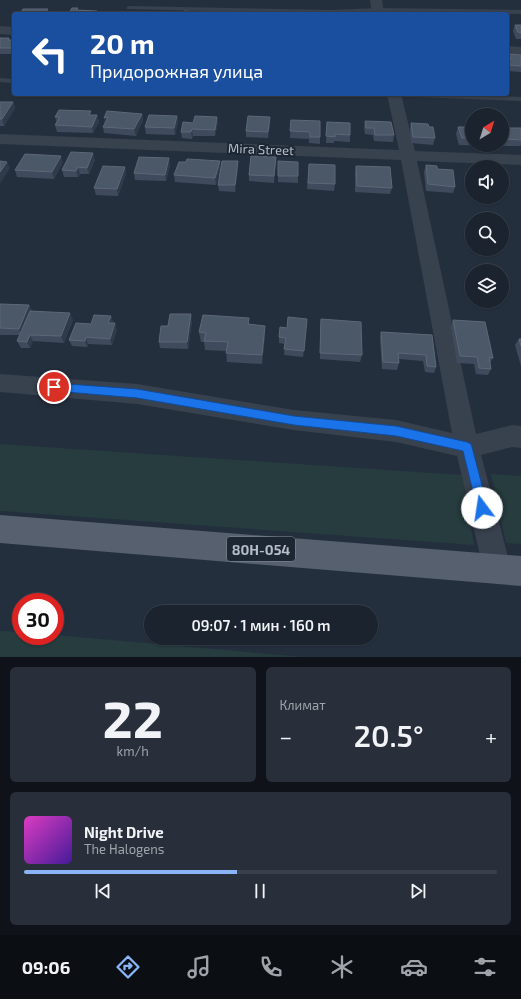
<!DOCTYPE html>
<html lang="ru">
<head>
<meta charset="utf-8">
<style>
	:root { --surface:#1b232e; --page:#282f3a; --text:#f1f3f6; --muted:#a0a4aa; --line:#39404a; --accent:#8ab4f8 }
	body { margin:0; font-family:"Exo 2",sans-serif; background:var(--page); color:var(--text); height:100vh; display:flex; flex-direction:column; font-size:15px; white-space:nowrap }
	* { box-sizing:border-box; margin:0 }
	p { font-size:13px; color:var(--muted) }
	.icon { flex:none; width:22px; height:22px; fill:none; stroke:currentColor; stroke-width:2; stroke-linecap:round; stroke-linejoin:round }
	.map { position:relative; height:657px; overflow:hidden }
	.side { display:flex; flex-direction:column; gap:10px; padding:10px; background:#0f1319; flex:1 }
	.side>* { flex:none }
	.top-card { position:absolute; left:12px; top:12px; width:497px; height:84px; border-radius:4px; box-shadow:0 1px 3px #0004,0 0 0 1px var(--line); background:#1a4fa0; color:#fff; overflow:hidden }
	.needle { width:26px; rotate:38deg }
	.controls { position:absolute; left:465px; top:108px; display:grid; gap:8px }
	.controls a { display:grid; place-items:center; width:44px; height:44px; border-radius:50%; background:var(--surface); box-shadow:0 1px 3px #0004,0 0 0 1px var(--line); font-size:20px }
	.speed { position:absolute; left:12px; top:593px; display:flex; gap:8px; font-size:20px; font-weight:700; text-align:center }
	.speed>* { display:grid; place-content:center; width:52px; height:52px; border-radius:50%; background:var(--surface); box-shadow:0 1px 3px #0004,0 0 0 1px var(--line); line-height:1 }
	.speed .limit { border:6px solid #d22; background:#fff; color:#111 }
	.pin { position:absolute; display:grid; place-items:center; width:34px; height:34px; color:#fff; margin:-17px; border:2px solid #fff; border-radius:50%; box-shadow:0 1px 4px #0007 }
	.me { position:absolute; width:44px; margin:-22px; rotate:346deg; stroke-linejoin:round; filter:drop-shadow(0 0 3px #0008) }
	.turn { display:flex; align-items:center; gap:14px; height:84px; padding:0 12px; font-size:18px }
	.turn .icon { width:52px; height:52px; stroke-width:2.5 }
	.turn b { display:block; font-size:28px; line-height:34px }
	.big { font-size:30px; font-weight:600; line-height:1.1 }
	.side .card { flex:1; display:flex; flex-direction:column; justify-content:center; gap:6px; min-width:0; padding:0 14px; border-radius:6px; background:var(--page) }
	.side .dial { align-items:center; gap:0 }
	.dial b { font-size:52px; line-height:1 }
	.song { display:flex; align-items:center; gap:12px }
	.cover { width:48px; height:48px; border-radius:6px; background:linear-gradient(135deg,hsl(310 70% 55%),hsl(260 70% 35%)) }
	.played { height:4px; border-radius:2px; background:linear-gradient(90deg,var(--accent) 45%,var(--line) 45%) }
	.keys { display:flex; justify-content:space-around; direction:ltr }
	.heat { display:flex; justify-content:space-between; align-items:center; font-size:22px; direction:ltr }
	.side .tiles { flex:1; display:grid; gap:10px; grid-template-columns:1fr 1fr }
	.card:last-child { grid-column:span 2 }
	.trip { position:absolute; left:144px; top:605px; width:234px; height:40px; border-radius:20px; background:var(--surface); box-shadow:0 1px 3px #0004,0 0 0 1px var(--line); font-weight:600; line-height:40px; text-align:center }
	.tabs { display:flex; height:64px; justify-content:space-around; align-items:center; background:#0b0e12; color:var(--muted) }
	.tabs .icon { width:28px; height:28px }
	.tabs .active { color:var(--accent) }
	.tabs b { font-size:18px; color:var(--text) }
	.map>svg:first-child { display:block }
	.green { fill:#263c3f }
	.lines { fill:none; stroke-linecap:round; stroke-linejoin:round }
	.service { fill:#38414e; fill-rule:evenodd }
	.minor { fill:#38414e; fill-rule:evenodd }
	.primary { fill:#56606e; fill-rule:evenodd }
	.wall { fill:#3f4b5c }
	.shaded-wall { fill:#2f3b4b }
	.building { fill:#4b5868; stroke:#5c6777 }
	.route { fill:#1a73e8; stroke:#114b97 }
	.labels { text-anchor:middle; dominant-baseline:central; stroke-width:4; stroke-linejoin:round; paint-order:stroke }
	.far-street-label { font-size:13px; fill:#b4bcc9; stroke:#1d2633 }
	.shield { fill:#1d2633; stroke:#878f9c; stroke-width:1 }
	.shield-label { font-size:14px; font-weight:bold; fill:#b4bcc9 }
</style>
</head>
<body>
<div class="map">
<svg width="521" height="657" viewBox="0 0 521 657">
	<rect width="100%" height="100%" fill="#242f3e"/>
	<path class="green" d="M0,444L462,475L474,545L0,511Z
		M491,474L521,476V544L506,543Z
		M0,631L21,632V636L55,635L303,657H0Z"/>
	<g class="lines">
		<path class="service" d="M129,6L331,10L380,8L521,10V14L380,12L331,14L127,9V7Z
			M0,78L14,79V83L0,82Z
			M384,94H446L521,97V101L388,96Z"/>
		<path class="minor" d="M370,0H382L384,14H372Z
			M0,26L14,27V35L0,34Z
			M507,46L521,47V55L507,54Z
			M387,94H401L415,151L521,155V165L417,161L476,434L512,425L521,426V448L512,447L481,455L511,568L507,578L497,582L487,578L483,568L457,456L396,442L294,430L137,404L0,392V374L137,384L294,410L396,420L452,433L401,160L0,144V134L399,150Z"/>
		<path class="primary" d="M0,515L521,556V586L0,543Z"/>
	</g>
	<path class="wall" d="M515,25H521V39H516L513,31Z
		M0,38H9L14,54H0Z
		M509,54L521,55V72L507,71V59H508Z
		M0,102H13L15,108L4,126H0Z
		M142,114L143,120L136,136L104,133L103,127Z
		M92,115H97L99,122L93,133L57,132L55,125L57,123L55,117Z
		M177,116L178,122L175,135L146,134L145,127Z
		M291,120L320,137V144L309,143V139L290,138Z
		M365,121L394,135L393,142L374,141L373,135L365,134L364,128Z
		M327,122L350,135V142L334,141V143H326Z
		M218,123L215,136H193L192,139L182,138L181,132Z
		M411,123L429,127L435,138L433,145L411,143L410,129Z
		M270,124L268,138L246,137V131Z
		M458,127H472V145H492L491,146L459,145L456,134Z
		M502,128H521V146H502Z
		M276,157L274,183L249,181V175Z
		M95,160L89,174H80L78,177H64L62,170Z
		M220,161V168L216,185L175,182L174,175L186,162Z
		M278,161L298,176V183L278,182Z
		M63,162L54,179L17,177L15,170Z
		M309,164L335,184L334,191L307,189Z
		M170,165L166,181L135,180L134,173Z
		M426,165L437,169L455,187L453,193L426,191L424,172Z
		M356,166L392,188L390,194L355,192V172Z
		M125,167L126,174L118,196L96,195L94,188Z
		M238,168L235,192L219,191L218,185Z
		M502,168L508,187L505,194H502Z
		M466,173H472V195L467,194L464,179Z
		M0,304L29,305L32,311L73,320L64,343L33,341L30,348H21L17,341L20,335H0Z
		M111,316L113,322L112,323L117,330L112,345L88,344L87,347L72,346L69,340L91,324Z
		M249,318V324L265,335L262,364L227,362L226,351L205,350L204,342H201L199,332Z
		M307,319L303,357L284,355L285,344L279,343V337L287,328Z
		M321,319L362,355L360,362L320,359V326Z
		M453,320L493,358L490,363L491,369L488,375L476,374L474,364L457,363L451,327Z
		M192,321L188,349L160,348L159,342L168,326Z
		M381,332L432,335L436,367L434,373L425,372L423,361L399,359V363L397,370L382,369L380,338Z
		M519,339H521V366L515,345Z"/>
	<path class="shaded-wall" d="M48,9L49,14H44Z
		M14,45V54L12,48Z
		M13,102L15,108L4,126L2,119Z
		M142,114L143,120L136,136L134,129Z
		M97,115L99,122L93,133L92,127Z
		M177,116L178,122L175,135L174,128Z
		M108,117L105,124L104,118Z
		M217,117L218,123L215,136V130Z
		M270,117V124L268,138V132Z
		M192,129L193,136L192,139L191,132Z
		M93,153L95,160L89,174L87,168Z
		M61,156L63,162L54,179L52,172Z
		M169,158L170,165L166,181L165,175Z
		M220,161V168L216,185L215,178Z
		M238,161V168L235,192V185Z
		M7,162L10,168L0,184V172Z
		M78,167L80,174L78,177L76,171Z
		M125,167L126,174L118,196L117,189Z
		M29,305L32,312L22,336L19,329Z
		M70,313L73,320L64,343L61,336Z
		M191,314L192,321L188,349L187,342Z
		M111,316L113,322L110,330L108,323Z
		M115,323L117,330L112,345L110,339Z
		M265,326V335L262,364V355Z
		M30,335L33,341L30,348L27,342Z
		M86,337L88,344L87,347L85,341Z"/>
	<path class="building" d="M72,8H78L76,10L97,11L96,13H100L99,14H68Z
		M23,9H48L44,14H20Z
		M184,11L200,12L199,14H183Z
		M121,12L160,13V14H120Z
		M515,25H521V33L518,32Z
		M0,38H9L8,40H14V45L12,48H0Z
		M509,54L521,55V66L508,65L507,62V59H511Z
		M0,102H13L2,119H0Z
		M59,110L91,111L89,115H97L92,127L55,125L60,117H55Z
		M107,111L142,114L134,129L103,127L108,117L104,118Z
		M149,115L177,116L174,128L145,127Z
		M195,116L217,117L215,130L192,129L191,132H181L183,122L193,123Z
		M248,116L270,117L268,132L246,131Z
		M291,120L320,121V137H310V132L290,131Z
		M365,121L391,122L394,135H375L374,128H366Z
		M327,122L350,123V135L335,134V137L326,136Z
		M411,123L428,124L429,127H433L435,138L413,137Z
		M458,127H472V138H462Z
		M502,128H521V140L505,139L502,133Z
		M71,152L93,153L87,168L78,167L76,171L62,170Z
		M25,154L61,156L52,172L15,170Z
		M251,156L276,157L274,176L249,175Z
		M139,157L169,158L165,175L134,173Z
		M187,159L220,161L215,178L174,175L179,162H186Z
		M0,161L7,162L0,172Z
		M222,161H238L235,185H218Z
		M278,161L298,162V176H278Z
		M309,164L335,165V184L308,183Z
		M426,165L437,166V169L453,170L455,187L428,184Z
		M103,166L125,167L117,189L94,188Z
		M356,166L390,167L392,188L357,186Z
		M502,168L508,187H502Z
		M466,173H472V188H470Z
		M0,304L29,305L19,329L0,328Z
		M30,311L70,313L61,336L30,335L27,342L17,341Z
		M170,314H191L187,342H159L161,326H168Z
		M94,315L111,316L108,323H115L110,339L86,337L85,341L69,340L76,323L91,324Z
		M203,315L249,318L248,324L265,326L262,355L226,353L228,342L204,341L206,333L199,332Z
		M288,317L307,319L304,351L284,349L286,338L279,337L280,327L287,328Z
		M321,319L361,322L362,355L320,353Z
		M453,320L485,322L493,358L489,357L491,369L479,368L477,357L460,356Z
		M381,332L432,335L436,367L427,366L426,355L398,353L399,363L383,362Z
		M519,339H521V346Z"/>
	<path class="route" d="M54,383L137,389L294,416L396,426L467,442L471,444L472,447L488,508L486,512L482,513L478,512L463,451L396,436L294,425L137,398L54,391L51,390L49,387L51,384Z"/>
	<g class="labels">
		<g class="far-street-label">
			<text transform="translate(261 149) rotate(2)">Mira Street</text>
		</g>
		<rect class="shield" x="227" y="537" width="68" height="24" rx="3"/>
		<g class="shield-label">
			<text x="261" y="549">80Н-054</text>
		</g>
	</g>
</svg>
<div class="controls">
<a><svg class="needle" viewBox="-14 -14 28 28"><path d="M0-13l5 13h-10z" fill="#e53935"/><path d="M0 13l5-13h-10z" fill="#a0a4aa"/></svg></a>
<a><svg class="icon" aria-label="sound" viewBox="0 0 24 24"><path d="M4 9h4l5-4v14l-5-4H4zM17 9q2 3 0 6"/></svg></a>
<a><svg class="icon" aria-label="search" viewBox="0 0 24 24"><circle cx="10" cy="10" r="6"/><path d="M15 15l6 6"/></svg></a>
<a><svg class="icon" aria-label="layers" viewBox="0 0 24 24"><path d="M12 4l9 5-9 5-9-5zM3 14l9 5 9-5"/></svg></a>
</div>
<div class="speed"><div class="limit">30</div></div>
<div class="pin" style="left:54px;top:387px;background:#d93025"><svg class="icon" aria-label="arrive" viewBox="0 0 24 24"><path d="M6 21V4h12l-3 4 3 4H6"/></svg></div>
<svg class="me" style="left:482px;top:508px" viewBox="-20 -20 40 40"><circle r="19" fill="#fff"/><path d="M0-13L10 11 0 6-10 11z" fill="#1a73e8"/></svg>
<div class="trip">09:07 · 1 мин · 160 m</div>
<div class="top-card">
<div class="turn"><svg class="icon" aria-label="left" viewBox="0 0 24 24"><path d="M17 20v-9H6M10 6l-5 5 5 5"/></svg><div><b>20 m</b>Придорожная улица</div></div>
</div>
</div>
<section class="side">
<div class="tiles">
<div class="card dial"><b>22</b><p>km/h</p></div>
<div class="card"><p>Климат</p>
<div class="heat"><a>−</a><b class="big">20.5°</b><a>+</a></div>
</div>
<div class="card">
<div class="song"><i class="cover"></i><div><b>Night Drive</b><p>The Halogens</p></div></div>
<div class="played"></div>
<div class="keys"><svg class="icon" aria-label="previous" viewBox="0 0 24 24"><path d="M18 5L8 12l10 7zM5 5v14"/></svg><svg class="icon" aria-label="pause" viewBox="0 0 24 24"><path d="M8 5v14M16 5v14"/></svg><svg class="icon" aria-label="next" viewBox="0 0 24 24"><path d="M6 5l10 7-10 7zM19 5v14"/></svg></div>
</div>
</div>
</section>
<nav class="tabs">
<b>09:06</b>
<svg class="icon active" aria-label="directions" viewBox="0 0 24 24"><path d="M12 3l9 9-9 9-9-9zM9 14v-3h6M13 9l2 2-2 2"/></svg>
<svg class="icon" aria-label="music" viewBox="0 0 24 24"><path d="M9 18V5l10-2v13"/><circle cx="6" cy="18" r="3"/><circle cx="16" cy="16" r="3"/></svg>
<svg class="icon" aria-label="phone" viewBox="0 0 24 24"><path d="M5 4h4l2 5-3 2q2 4 5 5l2-3 5 2v4C11 20 4 13 5 4z"/></svg>
<svg class="icon" aria-label="climate" viewBox="0 0 24 24"><path d="M12 3v18M4 7l16 10M4 17L20 7"/></svg>
<svg class="icon" aria-label="car" viewBox="0 0 24 24"><path d="M5 17H2v-5l4-1 3-4h7l3 4 3 1v5h-3M9 17h6M6 11h13"/><circle cx="7" cy="17" r="2"/><circle cx="17" cy="17" r="2"/></svg>
<svg class="icon" aria-label="filters" viewBox="0 0 24 24"><path d="M4 7h16M4 17h16"/><circle cx="9" cy="7" r="2"/><circle cx="15" cy="17" r="2"/></svg>
</nav>
</body>
</html>
